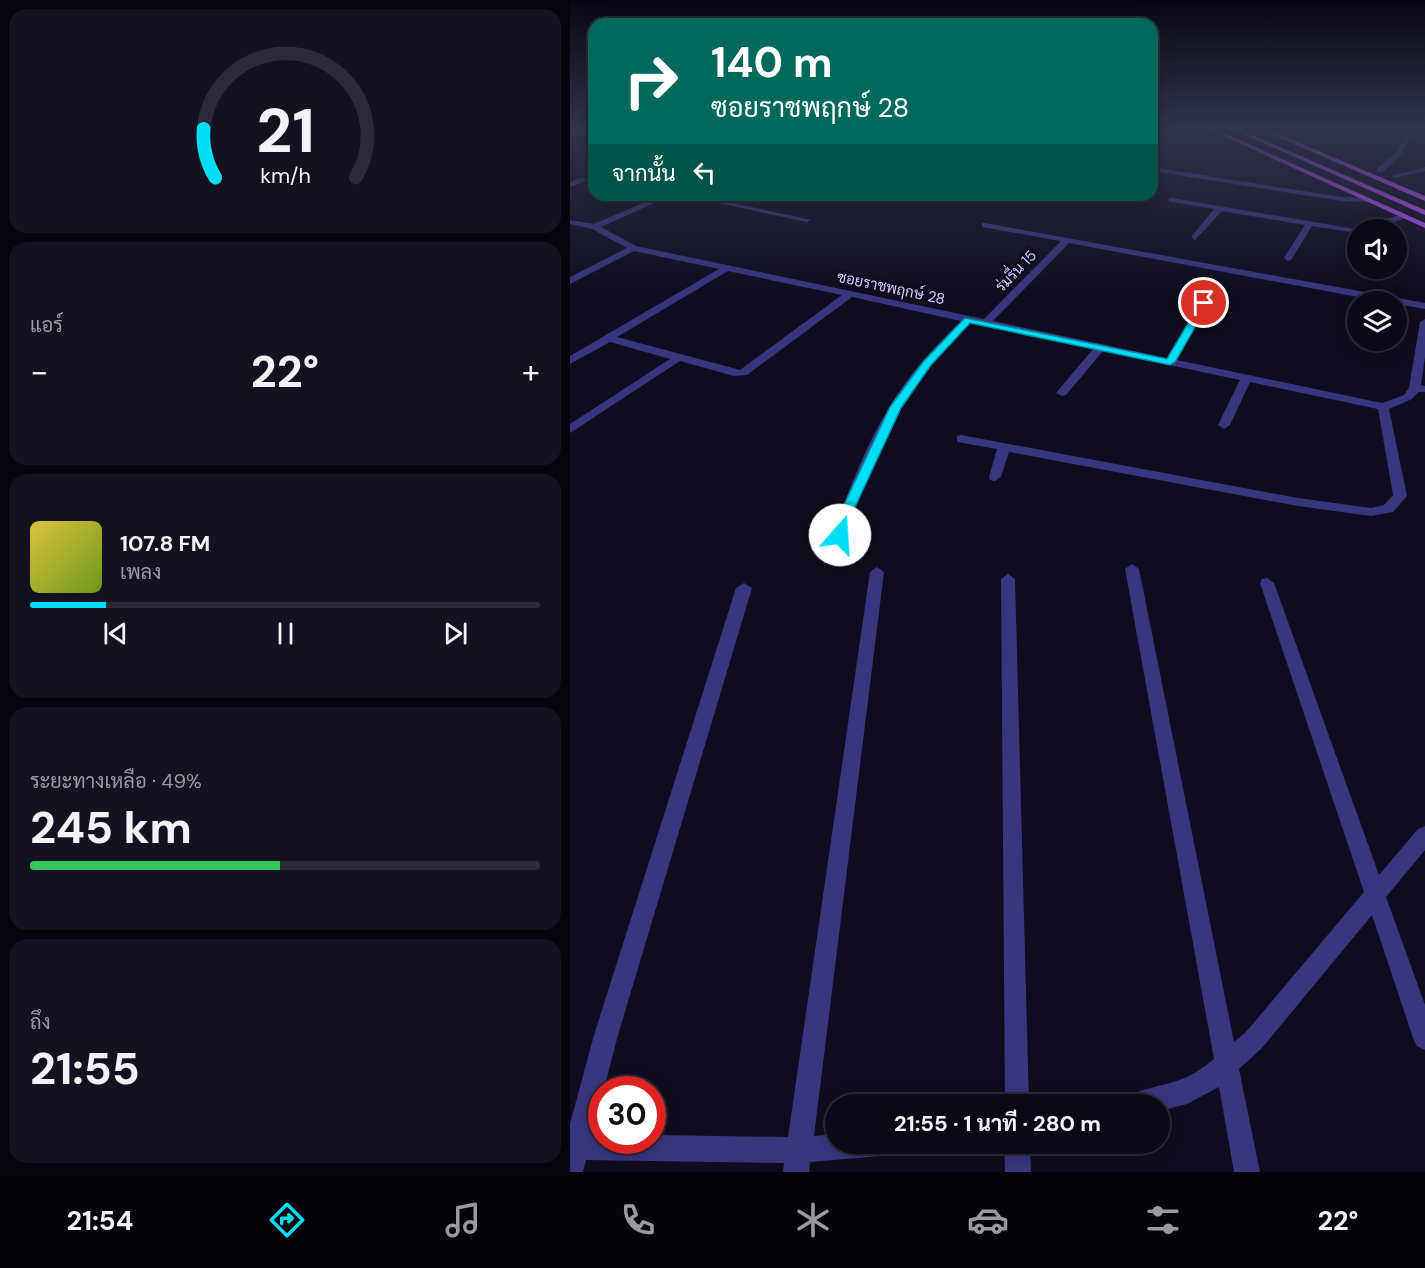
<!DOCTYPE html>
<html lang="th">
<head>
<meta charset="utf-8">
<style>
	:root { --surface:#0b0917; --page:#141220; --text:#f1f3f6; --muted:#9a9aa1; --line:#2b2a36; --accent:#00ddf6 }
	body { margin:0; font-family:"DM Sans",Sarabun,sans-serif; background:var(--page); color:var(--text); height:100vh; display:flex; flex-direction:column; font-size:22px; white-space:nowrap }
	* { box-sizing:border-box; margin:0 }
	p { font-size:20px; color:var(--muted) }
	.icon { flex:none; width:33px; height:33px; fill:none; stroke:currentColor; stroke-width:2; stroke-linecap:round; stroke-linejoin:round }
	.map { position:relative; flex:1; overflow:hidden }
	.drawer { display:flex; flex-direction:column; gap:9px; padding:9px; background:#06050d; width:570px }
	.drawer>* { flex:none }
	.top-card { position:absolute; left:18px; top:18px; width:570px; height:183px; border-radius:18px; box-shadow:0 3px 15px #0003,0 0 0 2px var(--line); background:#00695c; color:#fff; overflow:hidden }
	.tools { position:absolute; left:777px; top:219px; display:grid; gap:12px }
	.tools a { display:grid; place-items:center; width:60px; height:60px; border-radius:50%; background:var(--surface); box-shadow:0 3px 15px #0003,0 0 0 2px var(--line); font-size:30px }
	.speed { position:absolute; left:18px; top:1076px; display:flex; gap:12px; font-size:30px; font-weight:700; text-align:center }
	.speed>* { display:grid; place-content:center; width:78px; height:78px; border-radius:50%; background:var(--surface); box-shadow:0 3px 15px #0003,0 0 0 2px var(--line); line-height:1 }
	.speed .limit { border:9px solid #d22; background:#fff; color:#111 }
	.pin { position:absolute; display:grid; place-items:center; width:51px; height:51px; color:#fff; margin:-26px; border:3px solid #fff; border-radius:50%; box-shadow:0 2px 6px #0007 }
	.me { position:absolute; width:66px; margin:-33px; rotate:19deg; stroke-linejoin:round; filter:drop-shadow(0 0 4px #0008) }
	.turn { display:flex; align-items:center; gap:21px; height:126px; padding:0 24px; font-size:27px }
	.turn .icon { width:78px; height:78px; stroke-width:2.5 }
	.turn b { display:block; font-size:42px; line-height:51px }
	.then { display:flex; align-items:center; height:57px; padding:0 24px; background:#0003; gap:12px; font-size:22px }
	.big { font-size:45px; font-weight:700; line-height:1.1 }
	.drawer .widget { flex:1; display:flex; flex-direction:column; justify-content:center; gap:9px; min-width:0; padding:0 21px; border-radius:18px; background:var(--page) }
	.drawer .dial { align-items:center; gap:0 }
	.dial svg { height:156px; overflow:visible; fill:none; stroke:var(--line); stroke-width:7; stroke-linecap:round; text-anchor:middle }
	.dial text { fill:var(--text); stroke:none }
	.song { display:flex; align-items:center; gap:18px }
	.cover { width:72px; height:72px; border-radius:9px; background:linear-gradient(135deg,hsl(50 70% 55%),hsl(80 70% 35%)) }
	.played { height:6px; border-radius:3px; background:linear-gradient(90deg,var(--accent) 15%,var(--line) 15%) }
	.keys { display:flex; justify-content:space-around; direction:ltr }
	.heat { display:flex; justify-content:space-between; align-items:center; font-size:33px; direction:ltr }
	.charge { height:9px; border-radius:4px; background:linear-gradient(90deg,#34c759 49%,var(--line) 0) }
	.trip { position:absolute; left:255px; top:1094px; width:345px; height:60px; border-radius:30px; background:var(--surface); box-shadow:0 3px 15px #0003,0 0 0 2px var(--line); font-weight:700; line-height:60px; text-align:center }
	.tab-bar { display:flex; height:96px; justify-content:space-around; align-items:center; background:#040409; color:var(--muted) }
	.tab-bar .icon { width:42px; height:42px }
	.tab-bar .active { color:var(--accent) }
	.tab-bar b { font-size:27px; color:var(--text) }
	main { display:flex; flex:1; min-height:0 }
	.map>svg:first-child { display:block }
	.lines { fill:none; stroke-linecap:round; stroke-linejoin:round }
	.minor { fill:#39367f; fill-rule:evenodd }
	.major { fill:#be52ff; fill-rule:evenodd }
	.route { fill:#00ddf6; stroke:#0090a0; stroke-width:1.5 }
	.labels { text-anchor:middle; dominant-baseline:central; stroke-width:6; stroke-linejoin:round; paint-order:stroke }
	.far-street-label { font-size:15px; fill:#d1cbff; stroke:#0f0c1f }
</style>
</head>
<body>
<main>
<section class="drawer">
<div class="widget dial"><svg viewBox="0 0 100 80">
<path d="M14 69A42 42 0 1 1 86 69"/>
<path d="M14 69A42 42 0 0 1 8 44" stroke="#00ddf6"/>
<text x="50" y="56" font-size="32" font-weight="700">21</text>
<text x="50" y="72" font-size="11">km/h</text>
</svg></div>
<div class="widget"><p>แอร์</p>
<div class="heat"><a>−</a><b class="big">22°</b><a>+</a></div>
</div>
<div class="widget">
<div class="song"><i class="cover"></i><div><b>107.8 FM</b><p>เพลง</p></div></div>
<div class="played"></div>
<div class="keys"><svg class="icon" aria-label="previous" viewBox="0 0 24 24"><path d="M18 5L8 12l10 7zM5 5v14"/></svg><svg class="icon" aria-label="pause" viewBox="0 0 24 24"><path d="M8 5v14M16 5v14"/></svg><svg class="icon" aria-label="next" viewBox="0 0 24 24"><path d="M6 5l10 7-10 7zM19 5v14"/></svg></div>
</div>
<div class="widget"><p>ระยะทางเหลือ · 49%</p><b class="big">245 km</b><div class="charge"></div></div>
<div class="widget"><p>ถึง</p><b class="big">21:55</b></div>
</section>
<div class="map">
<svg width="855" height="1172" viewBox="0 0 855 1172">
	<rect width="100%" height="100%" fill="#0f0c1f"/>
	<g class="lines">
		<path class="minor" d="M841,127H847L830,156L813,172H807V168L825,154Z
			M582,167L772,197L795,198L799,200L795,202L772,201L582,171Z
			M855,167V171L825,178L821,176Z
			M13,177L16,181L0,187V182Z
			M92,195H102L31,227L66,246L414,319L491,241L412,227V223H415L855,303V309L826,304V302H815L499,243L423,321L597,358L629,303L634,300L639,303L607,360L812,403L834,395L839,388L850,322L855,319V357L851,385L855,386V392H848L842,399L819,409L837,496L823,512L801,516L728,506L439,452L431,477L425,481L420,480L419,477L427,449L387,442V436L391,435L728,498L801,508L814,505L823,495L808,409L680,382L660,425L654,429L648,425L670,380L533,351L496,395L492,396L486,393L523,349L400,323C380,344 360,365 343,388C313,432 293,485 277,535L275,538H265L263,535C281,482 303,427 336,382C352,360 372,340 391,321L282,297L177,375L164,376L110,361L0,433V424L100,359L40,342L0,364V356L149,269L64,251L0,284V277L57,248L22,229L0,224V220L24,224ZM158,271L272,295L170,370L47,337Z
			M110,195H125L241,220L237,222Z
			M599,198H602L791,230H788V233L742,226L721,260L718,261L714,258L735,225L652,211L625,240L621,237L644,209L602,202H599Z
			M832,214H835V218L823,223L820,230H812L817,219Z
			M806,268H816V272L808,274Z
			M562,564L569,569L664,1042L676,1032L794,892L690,583L692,579L697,578L704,583L809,875L848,829L855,826V850L816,897L855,1005V1050L847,1046L843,1038L802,915L692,1048L669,1069L690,1172H664L649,1087L617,1104L590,1111V1104H556L559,1095C595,1081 611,1087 644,1059L555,569Z
			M307,567L314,572L244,1136L266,1134V1143H324L320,1152L311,1156L240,1162L239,1172H213L214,1163L16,1160L13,1172H0V1124L24,1035L166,588L174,583L182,588L48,1035L34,1089H32V1099L22,1134L32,1135V1140H82V1135L218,1137L300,572Z
			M438,574L445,579L459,1104H435L431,579Z
			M434,1143H460L461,1172H435Z"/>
		<path class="major" d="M634,127H641L855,223V228Z
			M657,127H664L855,210V215Z
			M685,127H692L855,196V201Z"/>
	</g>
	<linearGradient id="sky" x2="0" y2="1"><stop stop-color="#080711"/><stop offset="0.44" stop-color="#31344d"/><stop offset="1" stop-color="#31344d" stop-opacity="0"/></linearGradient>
	<rect width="855" height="291" fill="url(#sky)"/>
	<path class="route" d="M634,301L639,303L605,362L600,365L400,323L361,365L331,408L285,507L276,535L270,540L265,538L263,535L273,507L320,407L354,361L395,318L597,359L630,303Z"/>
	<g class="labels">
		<g class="far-street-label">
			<text transform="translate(446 271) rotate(-46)">ร่มรื่น 15</text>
			<text transform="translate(321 288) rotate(12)">ซอยราชพฤกษ์ 28</text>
		</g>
	</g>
</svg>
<div class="tools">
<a><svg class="icon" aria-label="sound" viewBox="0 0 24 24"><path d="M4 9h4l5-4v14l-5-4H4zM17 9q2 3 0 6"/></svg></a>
<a><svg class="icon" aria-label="layers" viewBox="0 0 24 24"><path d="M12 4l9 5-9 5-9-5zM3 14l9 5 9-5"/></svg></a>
</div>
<div class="speed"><div class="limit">30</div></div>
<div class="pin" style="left:634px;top:303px;background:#d93025"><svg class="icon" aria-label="arrive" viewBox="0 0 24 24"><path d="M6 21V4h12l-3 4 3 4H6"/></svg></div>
<svg class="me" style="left:270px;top:535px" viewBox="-20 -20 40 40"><circle r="19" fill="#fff"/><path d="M0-13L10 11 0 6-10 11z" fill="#00ddf6"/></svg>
<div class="trip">21:55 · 1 นาที · 280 m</div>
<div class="top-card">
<div class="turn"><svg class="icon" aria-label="right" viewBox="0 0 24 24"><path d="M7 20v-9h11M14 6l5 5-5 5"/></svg><div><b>140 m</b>ซอยราชพฤกษ์ 28</div></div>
<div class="then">จากนั้น<svg class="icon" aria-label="left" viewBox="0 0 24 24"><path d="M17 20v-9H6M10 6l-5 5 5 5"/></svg></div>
</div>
</div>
</main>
<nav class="tab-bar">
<b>21:54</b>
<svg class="icon active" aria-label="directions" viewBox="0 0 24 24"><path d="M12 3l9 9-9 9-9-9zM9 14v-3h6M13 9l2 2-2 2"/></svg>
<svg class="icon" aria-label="music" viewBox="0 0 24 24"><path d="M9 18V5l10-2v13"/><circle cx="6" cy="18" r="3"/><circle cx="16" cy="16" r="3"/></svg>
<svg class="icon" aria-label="phone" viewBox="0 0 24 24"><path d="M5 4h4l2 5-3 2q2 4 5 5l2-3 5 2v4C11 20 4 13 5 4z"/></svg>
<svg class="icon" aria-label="climate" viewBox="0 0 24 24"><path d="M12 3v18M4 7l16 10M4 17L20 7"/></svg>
<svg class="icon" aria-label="car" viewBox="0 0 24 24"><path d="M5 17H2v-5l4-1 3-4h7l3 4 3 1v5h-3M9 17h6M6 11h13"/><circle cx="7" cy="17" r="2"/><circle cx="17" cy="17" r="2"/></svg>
<svg class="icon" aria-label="filters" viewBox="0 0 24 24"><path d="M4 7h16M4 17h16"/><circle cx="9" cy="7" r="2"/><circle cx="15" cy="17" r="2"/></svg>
<b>22°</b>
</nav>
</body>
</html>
